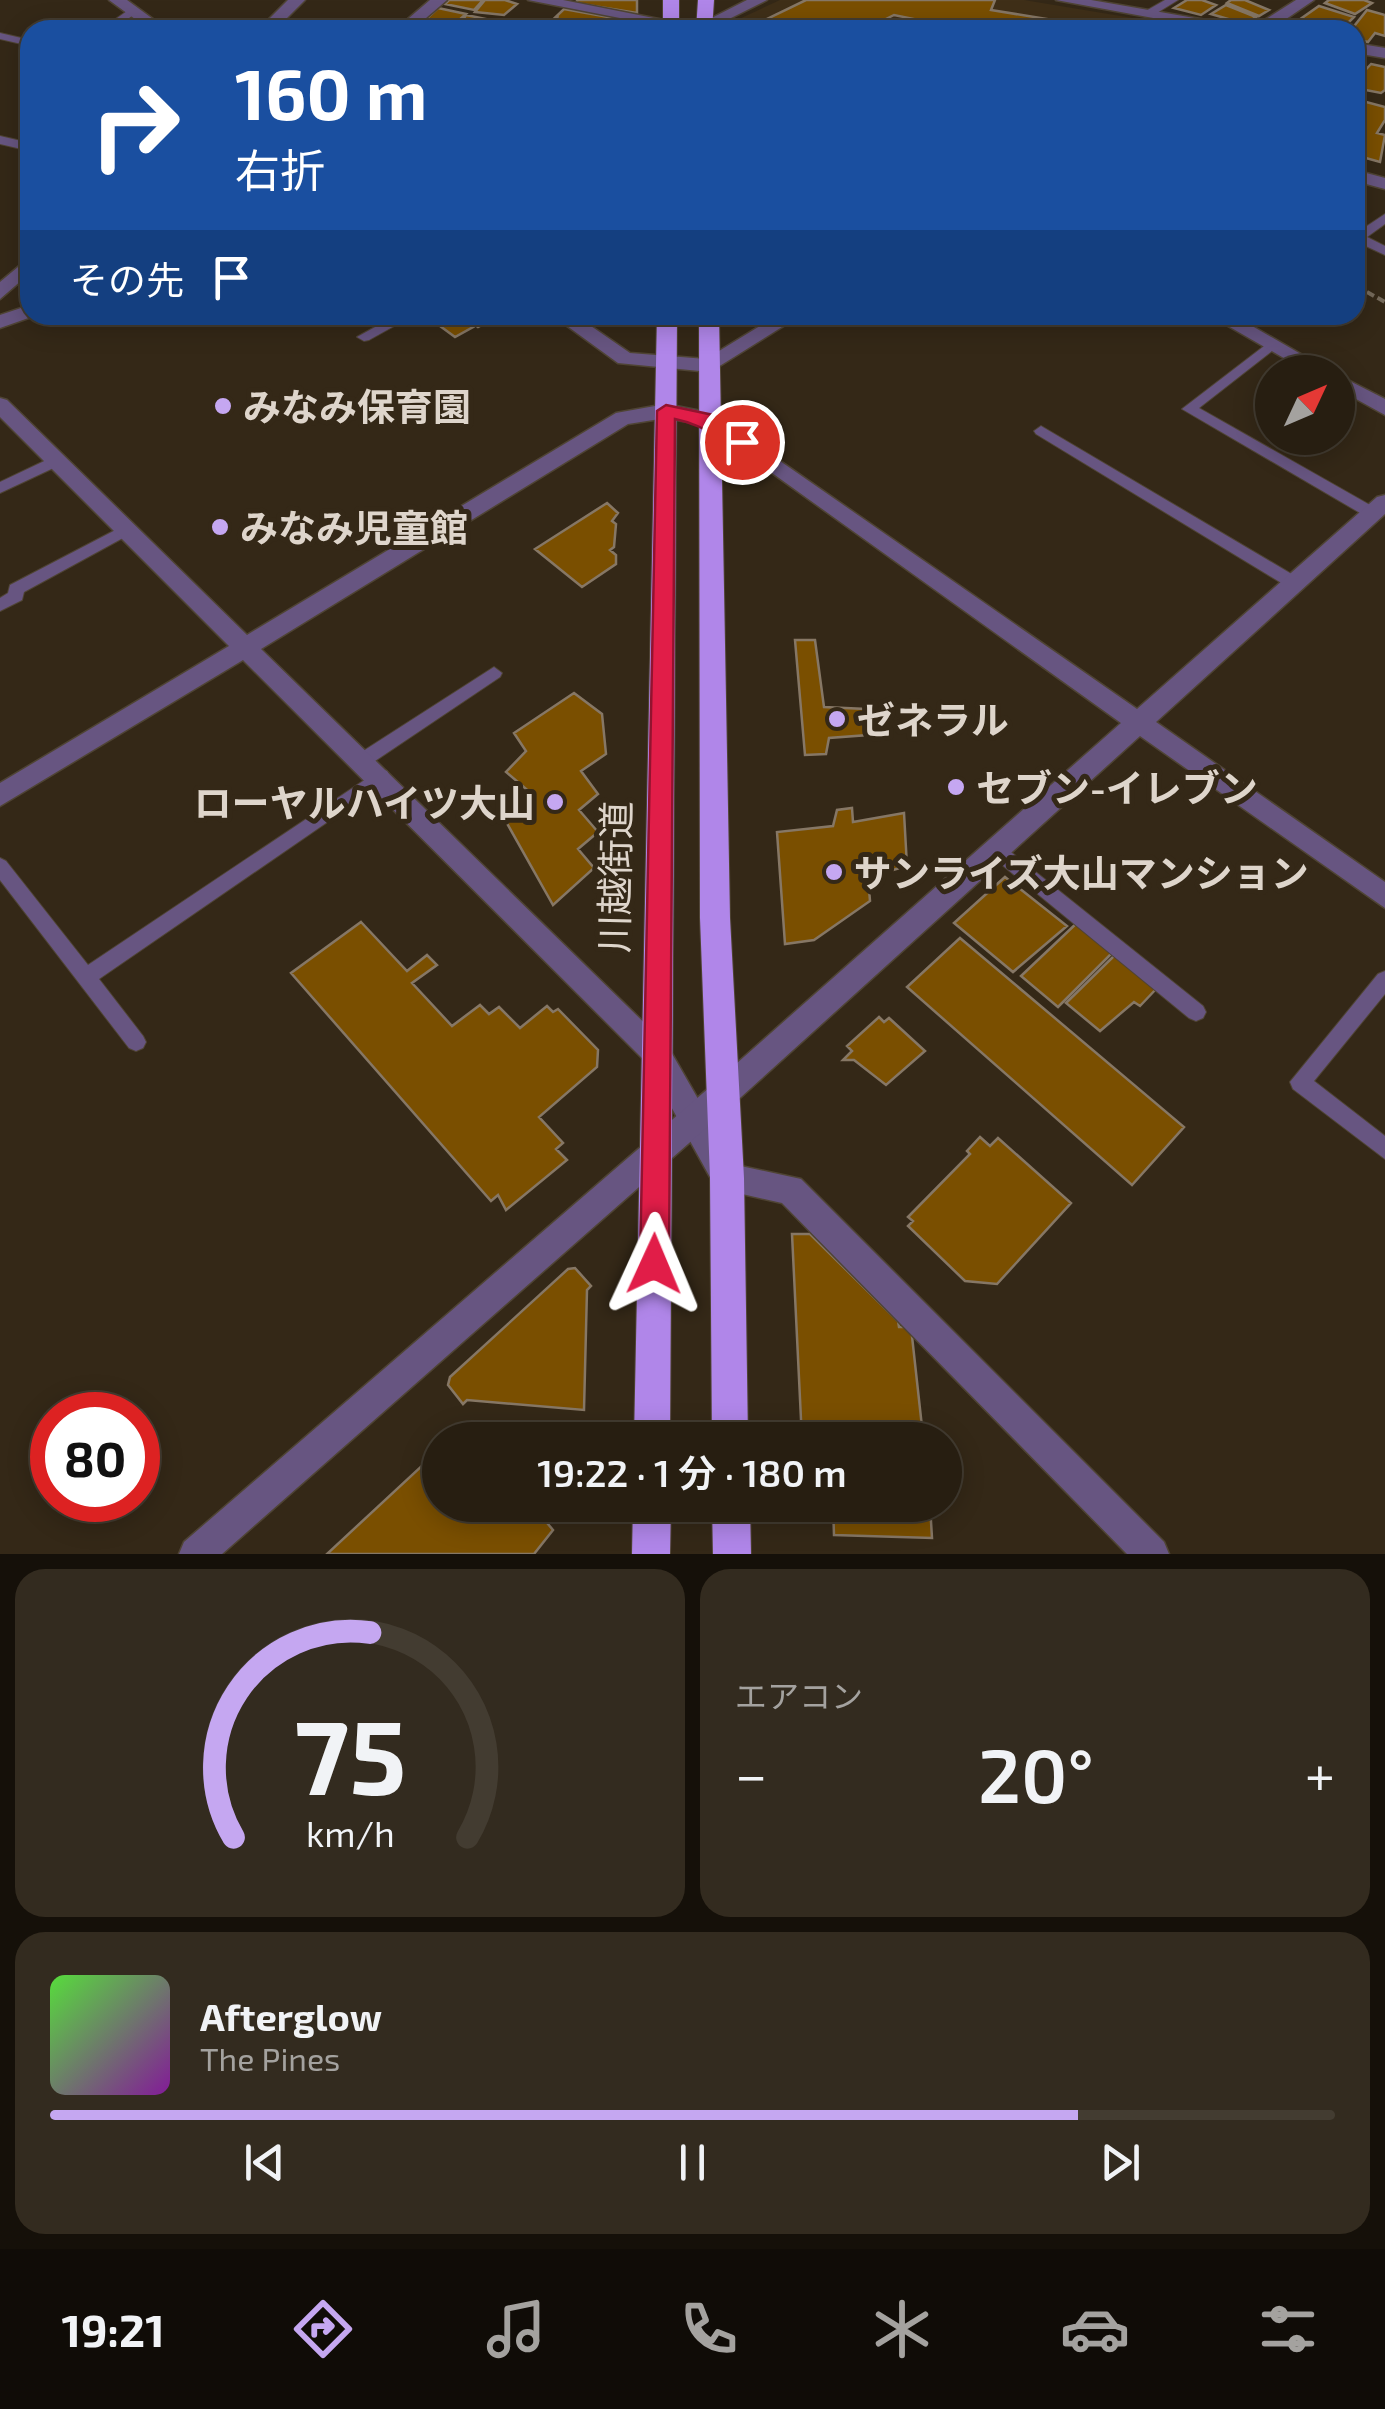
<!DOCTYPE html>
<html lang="ja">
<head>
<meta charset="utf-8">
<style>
	:root { --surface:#271e11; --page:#332b1f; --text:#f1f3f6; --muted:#a4a29f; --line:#433c31; --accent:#c5a7f1 }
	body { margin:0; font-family:"Exo 2","Noto Sans JP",sans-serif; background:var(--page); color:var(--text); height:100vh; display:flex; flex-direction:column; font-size:38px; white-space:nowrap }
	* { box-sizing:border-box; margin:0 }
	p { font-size:32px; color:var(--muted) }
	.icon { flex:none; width:55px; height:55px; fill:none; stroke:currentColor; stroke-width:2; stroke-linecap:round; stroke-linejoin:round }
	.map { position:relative; height:1554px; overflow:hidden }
	.drawer { display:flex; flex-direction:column; gap:15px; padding:15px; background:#151009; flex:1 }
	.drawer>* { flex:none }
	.hud { position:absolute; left:20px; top:20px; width:1345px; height:305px; border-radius:30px; box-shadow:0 5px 25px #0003,0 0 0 2px var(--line); background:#1a4fa0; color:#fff; overflow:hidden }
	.needle { width:65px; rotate:46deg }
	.buttons { position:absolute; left:1255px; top:355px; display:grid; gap:20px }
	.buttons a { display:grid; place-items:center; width:100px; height:100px; border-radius:50%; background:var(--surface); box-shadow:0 5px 25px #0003,0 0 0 2px var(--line); font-size:50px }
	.speed { position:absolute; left:30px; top:1392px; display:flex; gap:20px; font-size:50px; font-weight:700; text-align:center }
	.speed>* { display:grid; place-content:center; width:130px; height:130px; border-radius:50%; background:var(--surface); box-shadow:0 5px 25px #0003,0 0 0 2px var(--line); line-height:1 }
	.speed .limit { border:15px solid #d22; background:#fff; color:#111 }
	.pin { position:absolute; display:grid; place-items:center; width:85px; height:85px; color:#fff; margin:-42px; border:5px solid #fff; border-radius:50%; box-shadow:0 2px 10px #0007 }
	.me { position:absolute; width:110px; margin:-55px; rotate:1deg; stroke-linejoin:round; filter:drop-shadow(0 0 8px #0008) }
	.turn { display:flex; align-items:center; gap:35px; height:210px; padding:0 50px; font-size:45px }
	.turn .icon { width:130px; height:130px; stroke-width:2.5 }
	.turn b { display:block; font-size:70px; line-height:85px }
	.then { display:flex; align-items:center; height:95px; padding:0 50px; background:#0003; gap:20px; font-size:38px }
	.big { font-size:75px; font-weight:600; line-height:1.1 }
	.drawer .widget { flex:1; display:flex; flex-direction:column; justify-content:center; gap:15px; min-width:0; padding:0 35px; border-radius:30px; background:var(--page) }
	.drawer .dial { align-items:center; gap:0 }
	.dial svg { height:260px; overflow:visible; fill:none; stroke:var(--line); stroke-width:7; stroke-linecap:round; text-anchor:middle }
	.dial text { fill:var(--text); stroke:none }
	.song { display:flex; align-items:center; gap:30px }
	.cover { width:120px; height:120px; border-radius:15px; background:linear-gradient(135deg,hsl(110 70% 55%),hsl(290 70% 35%)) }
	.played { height:10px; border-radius:5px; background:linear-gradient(90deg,var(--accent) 80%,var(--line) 80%) }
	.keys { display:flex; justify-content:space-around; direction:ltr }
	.heat { display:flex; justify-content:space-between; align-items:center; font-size:55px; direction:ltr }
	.drawer .tiles { flex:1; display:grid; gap:15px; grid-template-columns:1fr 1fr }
	.widget:last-child { grid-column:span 2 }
	.trip { position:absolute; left:422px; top:1422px; width:540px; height:100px; border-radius:50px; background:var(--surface); box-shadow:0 5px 25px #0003,0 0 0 2px var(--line); font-weight:600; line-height:100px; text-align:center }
	.dock { display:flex; height:160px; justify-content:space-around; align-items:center; background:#100c07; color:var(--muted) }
	.dock .icon { width:70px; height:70px }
	.dock .active { color:var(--accent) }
	.dock b { font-size:45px; color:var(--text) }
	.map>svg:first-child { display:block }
	.built { fill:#3f2f18 }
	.building { fill:#7a4f00; stroke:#867765; stroke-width:2.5 }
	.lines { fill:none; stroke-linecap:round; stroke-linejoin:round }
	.service-casing { stroke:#4f4434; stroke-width:2 }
	.minor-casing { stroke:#4f4434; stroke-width:3 }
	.tertiary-casing { stroke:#4f4434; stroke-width:3 }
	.trunk-casing { stroke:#4f4434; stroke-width:2 }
	.path { stroke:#766b5c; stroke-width:4; stroke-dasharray:8 4; stroke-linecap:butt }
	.service { fill:#675581; fill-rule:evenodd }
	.minor { fill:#675581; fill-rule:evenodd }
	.tertiary { fill:#675581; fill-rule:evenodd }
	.trunk { fill:#b086e9; fill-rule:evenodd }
	.route { fill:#e11d48; stroke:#92132f; stroke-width:2.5 }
	.poi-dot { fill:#c5a7f1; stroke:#342817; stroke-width:4 }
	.labels { text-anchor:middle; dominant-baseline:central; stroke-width:10; stroke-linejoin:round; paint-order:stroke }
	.poi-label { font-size:38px; font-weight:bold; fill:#ded5cb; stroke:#342817; text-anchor:start }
	.street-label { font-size:38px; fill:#ded5cb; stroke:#342817 }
</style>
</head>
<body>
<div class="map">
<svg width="1385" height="1554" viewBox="0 0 1385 1554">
	<rect width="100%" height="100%" fill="#342817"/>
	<path class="built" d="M780,0H1024L1205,30H739L737,20Z"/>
	<path class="building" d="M449,0H483L474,10L445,4Z
		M485,0H505L517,4L504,15L475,12Z
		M578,0H637V13L575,3Z
		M806,0H995L991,10L1096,27L1098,22L1135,28L1085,30L1026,20L1021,30H968L894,15L864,30H744Z
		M1187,0H1202L1216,5L1201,15L1174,8Z
		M1231,0H1245L1269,10L1259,16L1227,3Z
		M1329,0H1364L1372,3L1355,14L1325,3Z
		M1226,5L1256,17L1245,24L1211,14Z
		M1319,6L1354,17L1341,30L1289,27Z
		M438,8L466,14L451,27L425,20Z
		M564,9L636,22V30H554L557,19L542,30Z
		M1367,10L1385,15V36L1375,33L1368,42L1355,39V30H1351Z
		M466,15L486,19L477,30L458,28Z
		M1371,64L1385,67V90L1381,93L1355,88V81Z
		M1355,99L1385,107V120L1377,133L1385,135L1380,162L1355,155Z
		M425,315H456L473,327L455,337Z
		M461,315H501L478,327Z
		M607,503L618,513L612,521L616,524L614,547L610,550L616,555V564L582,587L535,549Z
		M795,640H815L824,707L866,709L868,735L829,738L826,754L805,755Z
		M574,693L602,714L606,754L581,771L598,794L579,810L598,832L578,849L594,868L553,905L504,818L532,794L506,772L526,751L514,733Z
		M852,808L853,822L904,813L907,866L868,877L870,901L814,940L785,944L777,832L833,826L837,810Z
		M1005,877L1067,926L1013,972L954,923Z
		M1080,920L1116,949L1058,1007L1021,976Z
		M361,922L407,971L427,955L437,965L412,983L452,1026L480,1005L489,1014L499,1007L520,1028L547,1006L553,1012L558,1009L598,1050L597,1067L539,1117L563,1143L556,1149L567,1160L506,1210L498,1195L491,1201L291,973Z
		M960,938L1184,1127L1132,1185L907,987Z
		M1116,954L1158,987L1140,1006L1134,1002L1100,1031L1066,1003Z
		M879,1017L884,1022L889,1018L925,1051L886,1085L854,1060H843L852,1051L847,1046Z
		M980,1137L990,1146L998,1138L1071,1203L997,1284L965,1281L908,1226L913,1221L908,1217L970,1154L967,1151Z
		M792,1234H810L898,1321L899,1327H911L923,1436L802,1440Z
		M575,1268L591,1286L587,1290L584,1410L467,1400L463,1404L448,1385L450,1377L568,1269Z
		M466,1425L478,1440H449Z
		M440,1449V1505H532L553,1530L534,1554H327Z
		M833,1505H930L932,1538L834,1535Z"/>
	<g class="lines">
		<g class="service-casing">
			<path id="service" d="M1165,0H1178L1152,16H1144V12Z
				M130,9L139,11L112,30H100Z
				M0,33L30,40V46L0,39Z
				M0,136L30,143V151L0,144Z
				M1385,214V224L1367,237L1385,246V255L1355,241V234Z
				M397,315H414L369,340L364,341L357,337Z
				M1272,340L1277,341V347L1199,408L1377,509L1380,513L1377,517H1367L1182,409Z
				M1041,426L1300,579L1302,583L1300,587H1288L1036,434L1034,431Z
				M57,455L62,456V464L0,493V482Z
				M127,524L135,529L132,533L24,592L22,600L0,611V598L8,593L10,585Z
				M494,667L502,673L500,677L369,765H357L354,760L357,755Z
				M381,769L387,771L390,776L387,781L99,979L143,1036L146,1042L143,1048L136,1051L129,1048L0,880V858L6,861L88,965Z
				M996,842L1002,845L1203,1006L1206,1012L1203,1018L1196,1021L1189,1018L990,855L987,850L990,845Z
				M1385,971V994L1314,1081L1385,1136V1159L1293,1089L1290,1082L1378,974Z"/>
		</g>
		<g class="minor-casing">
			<path id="minor" d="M109,0H127L168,30H150Z
				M430,0H447L412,30H395Z
				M528,0H563L679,23L671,28Z
				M747,0H767L709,29L696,26Z
				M1056,0H1091L1252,28L1296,0H1314L1270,30H1218Z
				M275,17L333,30L270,25L267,22Z
				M1355,43L1385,48V58L1355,53Z
				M1355,170L1385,178V189L1355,181Z
				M30,305V315H37L0,328V315Z
				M552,315H575L630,353L706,359L778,315H801L710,372L618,363Z
				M1209,315H1233L1332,372H1308Z
				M1338,375L1385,399V415L1338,389Z
				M0,398L7,400L247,635L616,413L666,404L711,413L1137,709L1377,497L1385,495V514L1156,722L1385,882V908L1140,736L730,1107L720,1111L710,1107L705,1097L710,1087L1121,723L705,425L666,418L628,424L261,649L667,1045L736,1165L801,1179L1164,1542L1169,1554H1127L782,1203L716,1188L647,1063L243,660L0,806V783L229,646L0,417Z"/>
		</g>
		<g class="tertiary-casing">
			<path id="tertiary" d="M288,0H305L275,30H258Z
				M30,257V273L0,299V282Z
				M720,1083L730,1087L735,1097L730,1107L222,1554H179L184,1542L710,1087Z"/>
		</g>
		<g class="trunk-casing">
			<path id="trunk" d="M663,0H679V30H663Z
				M698,0H714L712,30H696Z
				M657,315H677L670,1440H634Z
				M699,315H719L730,918L744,1178L748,1440H712L710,1178L700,918Z
				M633,1505H671L670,1554H632Z
				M712,1505H750L751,1554H713Z"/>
		</g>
		<path class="path" d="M1367,292L1385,302"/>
		<use href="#service" class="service"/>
		<use href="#minor" class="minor"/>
		<use href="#tertiary" class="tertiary"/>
		<use href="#trunk" class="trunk"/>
	</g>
	<path class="route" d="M666,405L718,416L751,442L742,448C716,438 704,425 675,419L669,1264L665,1275L654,1279L644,1275L640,1264L657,411Z"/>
	<g class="poi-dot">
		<circle cx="223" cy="406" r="10"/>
		<circle cx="220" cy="527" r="10"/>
		<circle cx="837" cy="719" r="10"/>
		<circle cx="956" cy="787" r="10"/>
		<circle cx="555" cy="802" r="10"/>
		<circle cx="834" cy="872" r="10"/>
	</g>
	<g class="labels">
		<g class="poi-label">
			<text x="243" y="406">みなみ保育園</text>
			<text x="240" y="527">みなみ児童館</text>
			<text x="857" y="719">ゼネラル</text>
			<text x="976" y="787">セブン-イレブン</text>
			<text x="535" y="802" text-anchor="end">ローヤルハイツ大山</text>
			<text x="854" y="872">サンライズ大山マンション</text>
		</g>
		<g class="street-label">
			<text transform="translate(614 877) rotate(-89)">川越街道</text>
		</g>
	</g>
</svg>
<div class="buttons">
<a><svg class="needle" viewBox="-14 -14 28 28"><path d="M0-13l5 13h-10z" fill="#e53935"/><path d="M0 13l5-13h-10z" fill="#a4a29f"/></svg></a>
</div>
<div class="speed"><div class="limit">80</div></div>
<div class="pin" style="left:742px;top:442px;background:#d93025"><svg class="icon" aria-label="arrive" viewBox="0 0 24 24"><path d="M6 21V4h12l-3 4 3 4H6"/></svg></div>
<svg class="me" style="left:654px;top:1264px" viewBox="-20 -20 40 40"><path d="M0-17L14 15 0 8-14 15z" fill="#e11d48" stroke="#fff" stroke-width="4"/></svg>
<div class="trip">19:22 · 1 分 · 180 m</div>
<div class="hud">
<div class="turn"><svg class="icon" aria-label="right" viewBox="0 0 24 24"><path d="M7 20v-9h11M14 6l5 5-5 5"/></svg><div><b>160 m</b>右折</div></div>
<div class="then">その先<svg class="icon" aria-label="arrive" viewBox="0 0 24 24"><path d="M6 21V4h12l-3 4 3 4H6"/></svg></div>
</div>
</div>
<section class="drawer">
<div class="tiles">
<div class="widget dial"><svg viewBox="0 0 100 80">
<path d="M14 69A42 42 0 1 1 86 69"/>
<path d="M14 69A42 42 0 0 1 56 6" stroke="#c5a7f1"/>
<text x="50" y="56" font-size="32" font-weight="700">75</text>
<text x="50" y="72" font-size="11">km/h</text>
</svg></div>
<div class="widget"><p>エアコン</p>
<div class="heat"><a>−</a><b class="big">20°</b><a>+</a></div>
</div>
<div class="widget">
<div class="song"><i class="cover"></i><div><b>Afterglow</b><p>The Pines</p></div></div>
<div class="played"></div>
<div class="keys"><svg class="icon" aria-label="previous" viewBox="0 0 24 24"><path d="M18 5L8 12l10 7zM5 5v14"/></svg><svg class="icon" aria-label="pause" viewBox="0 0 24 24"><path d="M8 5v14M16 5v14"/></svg><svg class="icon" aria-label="next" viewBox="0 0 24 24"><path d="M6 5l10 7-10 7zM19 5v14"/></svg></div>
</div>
</div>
</section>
<nav class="dock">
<b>19:21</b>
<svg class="icon active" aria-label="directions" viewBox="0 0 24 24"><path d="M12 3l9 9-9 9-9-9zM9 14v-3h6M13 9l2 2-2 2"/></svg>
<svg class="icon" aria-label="music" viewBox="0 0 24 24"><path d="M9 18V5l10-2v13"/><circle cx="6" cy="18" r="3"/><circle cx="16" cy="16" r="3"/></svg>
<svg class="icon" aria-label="phone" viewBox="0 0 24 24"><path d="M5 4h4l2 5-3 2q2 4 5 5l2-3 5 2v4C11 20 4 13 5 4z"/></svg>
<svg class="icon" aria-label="climate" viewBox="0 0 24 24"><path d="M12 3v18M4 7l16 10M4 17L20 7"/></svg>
<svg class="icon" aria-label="car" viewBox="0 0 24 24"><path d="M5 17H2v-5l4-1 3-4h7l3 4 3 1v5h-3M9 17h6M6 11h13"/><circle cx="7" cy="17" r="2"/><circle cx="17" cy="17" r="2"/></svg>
<svg class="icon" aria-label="filters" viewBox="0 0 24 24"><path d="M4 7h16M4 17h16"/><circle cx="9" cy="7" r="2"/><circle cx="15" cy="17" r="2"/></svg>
</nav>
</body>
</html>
